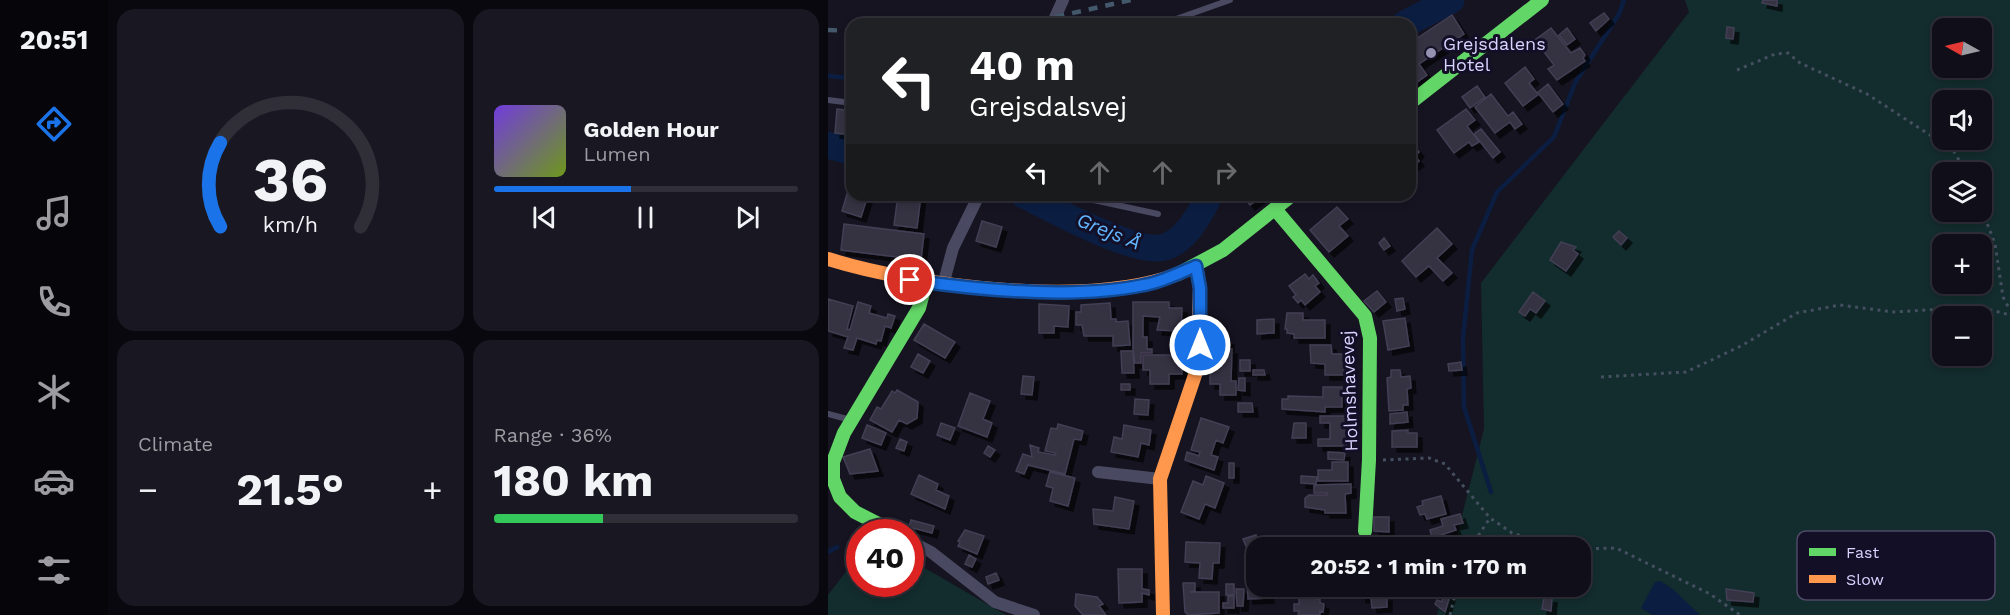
<!DOCTYPE html>
<html lang="en">
<head>
<meta charset="utf-8">
<style>
	:root { --surface:#100f19; --page:#191822; --text:#f1f3f6; --muted:#9c9ca2; --line:#302f38; --accent:#1a73e8 }
	body { margin:0; font-family:"Work Sans",sans-serif; background:var(--page); color:var(--text); height:100vh; display:flex; flex-direction:column; font-size:22px; white-space:nowrap }
	* { box-sizing:border-box; margin:0 }
	p { font-size:20px; color:var(--muted) }
	.icon { flex:none; width:33px; height:33px; fill:none; stroke:currentColor; stroke-width:2; stroke-linecap:round; stroke-linejoin:round }
	.map { position:relative; flex:1; overflow:hidden }
	.drawer { display:flex; flex-direction:column; gap:9px; padding:9px; background:#09080e; width:720px }
	.drawer>* { flex:none }
	.top-card { position:absolute; left:18px; top:18px; width:570px; height:183px; border-radius:18px; box-shadow:0 3px 9px #0003,0 0 0 2px var(--line); background:#202124; color:#fff; overflow:hidden }
	.needle { width:39px; rotate:278deg }
	.buttons { position:absolute; left:1104px; top:18px; display:grid; gap:12px }
	.buttons a { display:grid; place-items:center; width:60px; height:60px; border-radius:12px; background:var(--surface); box-shadow:0 3px 9px #0003,0 0 0 2px var(--line); font-size:30px }
	.speed { position:absolute; left:18px; top:519px; display:flex; gap:12px; font-size:30px; font-weight:700; text-align:center }
	.speed>* { display:grid; place-content:center; width:78px; height:78px; border-radius:50%; background:var(--surface); box-shadow:0 3px 9px #0003,0 0 0 2px var(--line); line-height:1 }
	.speed .limit { border:9px solid #d22; background:#fff; color:#111 }
	.pin { position:absolute; display:grid; place-items:center; width:51px; height:51px; color:#fff; margin:-26px; border:3px solid #fff; border-radius:50%; box-shadow:0 2px 6px #0007 }
	.me { position:absolute; width:66px; margin:-33px; rotate:0deg; stroke-linejoin:round; filter:drop-shadow(0 0 4px #0008) }
	.turn { display:flex; align-items:center; gap:21px; height:126px; padding:0 24px; font-size:27px }
	.turn .icon { width:78px; height:78px; stroke-width:2.5 }
	.turn b { display:block; font-size:42px; line-height:51px }
	.lanes { display:flex; align-items:center; height:57px; padding:0 24px; background:#0003; justify-content:center; gap:30px; direction:ltr }
	.lanes .off { opacity:.35 }
	.big { font-size:45px; font-weight:700; line-height:1.1 }
	.drawer .tile { flex:1; display:flex; flex-direction:column; justify-content:center; gap:9px; min-width:0; padding:0 21px; border-radius:18px; background:var(--page) }
	.drawer .dial { align-items:center; gap:0 }
	.dial svg { height:156px; overflow:visible; fill:none; stroke:var(--line); stroke-width:7; stroke-linecap:round; text-anchor:middle }
	.dial text { fill:var(--text); stroke:none }
	.song { display:flex; align-items:center; gap:18px }
	.cover { width:72px; height:72px; border-radius:9px; background:linear-gradient(135deg,hsl(260 70% 55%),hsl(80 70% 35%)) }
	.played { height:6px; border-radius:3px; background:linear-gradient(90deg,var(--accent) 45%,var(--line) 45%) }
	.keys { display:flex; justify-content:space-around; direction:ltr }
	.heat { display:flex; justify-content:space-between; align-items:center; font-size:33px; direction:ltr }
	.charge { height:9px; border-radius:4px; background:linear-gradient(90deg,#34c759 36%,var(--line) 0) }
	.drawer .tiles { flex:1; display:grid; gap:9px; grid-template-columns:repeat(2,1fr) }
	.trip { position:absolute; left:418px; top:537px; width:345px; height:60px; border-radius:18px; background:var(--surface); box-shadow:0 3px 9px #0003,0 0 0 2px var(--line); font-weight:700; line-height:60px; text-align:center }
	main { display:flex; flex:1; min-height:0 }
	.tabs { display:flex; flex-direction:column; width:108px; justify-content:space-around; align-items:center; background:#06060a; color:var(--muted) }
	.tabs .icon { width:42px; height:42px }
	.tabs .active { color:var(--accent) }
	.tabs b { font-size:27px; color:var(--text) }
	.map>svg:first-child { display:block }
	.green { fill:#132c2d; fill-rule:evenodd }
	.water { fill:#0b1e41 }
	.lines { fill:none; stroke-linecap:round; stroke-linejoin:round }
	.stream { stroke:#0b1e41; stroke-width:4.5 }
	.river { stroke:#0b1e41; stroke-width:27 }
	.building { fill:#343243; stroke:#433f54; stroke-width:1.5; filter:url(#shadow) }
	.path { stroke:#44505f; stroke-width:3; stroke-dasharray:3 4.5; stroke-linecap:butt }
	.lane { stroke:#4a4962; stroke-width:6 }
	.street { stroke:#4a4962; stroke-width:12 }
	.fast { stroke:#63d668; stroke-width:14 }
	.slow { stroke:#ff974d; stroke-width:14 }
	.rail { stroke:#43596b; stroke-width:4.5; stroke-dasharray:9 8; stroke-linecap:butt }
	.route-casing { stroke:#114b97; stroke-width:15 }
	.route { stroke:#1a73e8; stroke-width:10 }
	.poi-dot { fill:#9591b1; stroke:#130f26; stroke-width:2 }
	.labels { text-anchor:middle; dominant-baseline:central; stroke-width:6; stroke-linejoin:round; paint-order:stroke }
	.poi-label { font-size:18px; fill:#d9d4ff; stroke:#130f26; text-anchor:start }
	.street-label { font-size:18px; fill:#d9d4ff; stroke:#130f26 }
	.water-label { font-size:20px; font-style:italic; fill:#62b6ff; stroke:#130f26 }
	.key { fill:#130f26; stroke:#4e4a67; stroke-width:1.5 }
	.key-label { font-size:16px; fill:#d9d4ff }
</style>
</head>
<body>
<main>
<nav class="tabs">
<b>20:51</b>
<svg class="icon active" aria-label="directions" viewBox="0 0 24 24"><path d="M12 3l9 9-9 9-9-9zM9 14v-3h6M13 9l2 2-2 2"/></svg>
<svg class="icon" aria-label="music" viewBox="0 0 24 24"><path d="M9 18V5l10-2v13"/><circle cx="6" cy="18" r="3"/><circle cx="16" cy="16" r="3"/></svg>
<svg class="icon" aria-label="phone" viewBox="0 0 24 24"><path d="M5 4h4l2 5-3 2q2 4 5 5l2-3 5 2v4C11 20 4 13 5 4z"/></svg>
<svg class="icon" aria-label="climate" viewBox="0 0 24 24"><path d="M12 3v18M4 7l16 10M4 17L20 7"/></svg>
<svg class="icon" aria-label="car" viewBox="0 0 24 24"><path d="M5 17H2v-5l4-1 3-4h7l3 4 3 1v5h-3M9 17h6M6 11h13"/><circle cx="7" cy="17" r="2"/><circle cx="17" cy="17" r="2"/></svg>
<svg class="icon" aria-label="filters" viewBox="0 0 24 24"><path d="M4 7h16M4 17h16"/><circle cx="9" cy="7" r="2"/><circle cx="15" cy="17" r="2"/></svg>
</nav>
<section class="drawer">
<div class="tiles">
<div class="tile dial"><svg viewBox="0 0 100 80">
<path d="M14 69A42 42 0 1 1 86 69"/>
<path d="M14 69A42 42 0 0 1 14 26" stroke="#1a73e8"/>
<text x="50" y="56" font-size="32" font-weight="700">36</text>
<text x="50" y="72" font-size="11">km/h</text>
</svg></div>
<div class="tile">
<div class="song"><i class="cover"></i><div><b>Golden Hour</b><p>Lumen</p></div></div>
<div class="played"></div>
<div class="keys"><svg class="icon" aria-label="previous" viewBox="0 0 24 24"><path d="M18 5L8 12l10 7zM5 5v14"/></svg><svg class="icon" aria-label="pause" viewBox="0 0 24 24"><path d="M8 5v14M16 5v14"/></svg><svg class="icon" aria-label="next" viewBox="0 0 24 24"><path d="M6 5l10 7-10 7zM19 5v14"/></svg></div>
</div>
<div class="tile"><p>Climate</p>
<div class="heat"><a>−</a><b class="big">21.5°</b><a>+</a></div>
</div>
<div class="tile"><p>Range · 36%</p><b class="big">180 km</b><div class="charge"></div></div>
</div>
</section>
<div class="map">
<svg width="1182" height="615" viewBox="0 0 1182 615">
	<defs>
		<filter id="shadow"><feDropShadow dx="5" dy="5" stdDeviation="0" flood-color="#0009"/></filter>
	</defs>
	<rect width="100%" height="100%" fill="#161421"/>
	<path class="green" d="M857,0H1182V615H872L837,584L813,608L825,615H609L616,587L753,586V548L626,547L656,429L653,283L861,12ZM1114,28H1154V68H1114ZM1114,100H1154V140H1114ZM1114,172H1154V212H1114ZM1114,244H1154V284H1114ZM1114,316H1154V356H1114Z
		M31,555L32,584H82L83,560L178,615H0V595Z"/>
	<path class="water" d="M832,581L846,590L872,615H825L813,608L827,582Z"/>
	<g class="lines">
		<path class="stream" d="M0,76L24,78
			M663,492L636,407L635,338L644,250L669,192L726,137L747,83L791,14L796,0
			M0,552L9,547"/>
		<path class="river" d="M577,24L623,0
			M0,145L24,152
			M196,195C224,209 309,256 337,247C360,239 371,214 382,195"/>
	</g>
	<path class="building" d="M935,0H949V6L934,3Z
		M776,13L781,19L768,31L762,23Z
		M624,15L636,34L591,64L599,75L582,87V58L584,56L582,43Z
		M899,27L906,28L905,39L898,38Z
		M723,28L743,53L752,48L757,55L755,58L757,61L729,80L720,69L726,65L707,40Z
		M739,28L747,39L739,45L731,35Z
		M697,67L706,79L701,83L709,93L720,84L735,104L725,112L711,94L695,106L677,83Z
		M649,86L657,97L642,108L634,97Z
		M663,94L680,116L685,112L694,124L687,129L682,122L667,133L647,107Z
		M9,109L24,111V135L7,133Z
		M638,109L647,120L639,126L651,142L644,146L641,142L626,153L609,130Z
		M653,129L672,152L665,158L646,134Z
		M587,147L591,152L587,156L591,161L582,168V150Z
		M24,177V195H40L33,217L14,211Z
		M70,195H93L89,228L66,225Z
		M414,195H436L422,205Z
		M509,207L520,219L511,226L520,236L501,252L482,230Z
		M154,221L174,227L168,247L148,241Z
		M16,224L96,234L93,260L13,250Z
		M609,228L624,244L609,258L624,273L615,281L601,266L588,277L574,261Z
		M791,231L799,238L793,245L785,237Z
		M556,238L562,246L556,250L551,243Z
		M733,242L748,247L745,250L750,254L738,271L722,260Z
		M477,274L481,279L485,275L491,283L487,286L492,292L477,305L473,300L470,303L465,297L468,295L461,286Z
		M549,291L558,302L546,312L536,301Z
		M705,292L717,301L708,313L702,309L697,316L691,312Z
		M575,298L577,309L569,311L567,299Z
		M0,299L25,306L19,329L22,330L30,302L43,306L41,313L59,318L60,314L67,316L63,328L57,326L53,341L49,340L48,344L29,338L25,350L16,348L20,337L0,331Z
		M305,302H341V308H354L353,331L329,330L332,317L315,316V337H319V349H324V353H313V363H307L305,349Z
		M282,303L283,319H288V322L300,321L302,345L285,346V336H256L254,325H248V312H253V305Z
		M211,304L241,306L240,327L226,326V333H211Z
		M459,313H475V320H497V338H466V334L459,333V329H457Z
		M577,318L581,346L560,350L555,321Z
		M446,319V333L429,334V320Z
		M96,324L127,342L117,358L86,340Z
		M385,339L401,340V347H385Z
		M482,345H503L504,354H516V375H497V364L483,363Z
		M382,349H404L403,381H408V395H392V384H382Z
		M293,351H305L306,373H294Z
		M90,354L102,361L95,373L83,367Z
		M315,355H354V374H341V384H322V370H315Z
		M412,360H422V371H412Z
		M633,362L634,370L621,371L620,364Z
		M425,370H436L437,375H425Z
		M563,370H572L573,377L582,376L583,388L579,389L580,405H575V410L561,411L559,378L563,377Z
		M195,376L206,377L204,395L193,394Z
		M411,378H417V391L410,390Z
		M293,384H302V390H293Z
		M495,387H514V407H497V412L454,409V399H460V396L495,397Z
		M69,390L90,402L89,418L79,424L71,420L64,432L42,420L49,407L53,409L64,391L67,393Z
		M142,393L162,401L155,419L164,423L159,437L130,426Z
		M307,399L321,400L320,415L306,414Z
		M410,403H424L425,412H410Z
		M579,412L580,422L562,424V414Z
		M492,416H520V446H490V439H502V423H492Z
		M373,418L401,427L395,443L388,440L383,455L390,457L386,470L357,460L359,452L371,456L372,452L363,450Z
		M113,423L127,428L122,440L109,435Z
		M466,423H478V438H464Z
		M230,424L255,431L253,440L246,439L237,474L200,465L196,474L188,471L195,454L204,457L202,445L211,448L210,452L227,455L228,453L217,451L223,428L229,429Z
		M39,425L58,433L53,445L34,438Z
		M296,425L323,430L321,445L313,443L310,457L283,452L286,437L294,439Z
		M580,430V433H589V447H564V431Z
		M72,439L79,442L76,451L68,448Z
		M160,446L167,450L162,457L156,453Z
		M42,449L50,471L22,474L15,457Z
		M500,452L517,453L516,460L500,459Z
		M504,462H520V481H490V470H504Z
		M401,463H406V478H401Z
		M222,472L247,478L240,506L222,501L225,488L218,486Z
		M91,475L110,484L108,490L121,496L117,509L83,494Z
		M378,476L396,483L387,508L377,504L371,519L353,512L365,481L375,485Z
		M473,476L489,477L488,484L473,483Z
		M523,484V493L517,494L518,513H497V510L477,507V498L481,495H499V493H486V485Z
		M613,496L618,514L599,519L597,514L592,515L589,507L595,505L594,501Z
		M287,497L306,501L301,529L266,524L265,509L285,511Z
		M632,514L635,523L626,525L628,530L604,538L602,530L615,526L613,519Z
		M546,517H561V532L546,531Z
		M83,520L106,526L104,533L81,527Z
		M137,530L156,536L149,554L130,546L132,542L130,541Z
		M428,535L430,542L418,546L415,539Z
		M461,537L464,546L442,548L440,545Z
		M358,542L392,543L391,563H385L384,579L371,578L372,563L357,562Z
		M141,555L148,559L144,567L137,564Z
		M429,561V586H440L441,598L420,599L418,562Z
		M290,569H314V589L321,590V595L314,593V602L291,603Z
		M168,573L171,580L160,584L158,577Z
		M355,583H367V591L362,592H391V613L360,615L357,612Z
		M398,584H406V595H398Z
		M532,586H552V596H559V607L544,608L543,597L533,598Z
		M408,589H416L415,606H409Z
		M898,589L926,593L925,602L899,600Z
		M248,594L269,597L275,604L271,606L278,615H255L247,606Z
		M616,594L622,596L617,612L607,604L609,600L614,602Z
		M400,596H406V608H395V603H400Z
		M471,597L492,599V603L496,604L495,612L492,611V615H470L471,611H466V604H471Z
		M716,597L724,598L723,611L714,609Z"/>
	<g class="lines">
		<path class="path" d="M909,70L947,54L960,53L972,63L1039,94L1125,150L1138,172
			M1154,210L1167,244L1175,297L1182,310
			M773,377L858,372L913,346L969,313L1012,305L1065,312L1151,307L1182,315
			M555,460L601,458L617,464L662,518L684,533L732,548
			M642,548L662,518
			M753,549L788,548L882,594L912,615
			M622,615L629,586"/>
		<path class="lane" d="M334,24L402,0
			M0,100L24,103
			M255,195L261,199L330,214
			M0,414L23,420"/>
		<path class="street" d="M224,24L235,0
			M115,285L125,248L151,195
			M270,472L332,479
			M82,541L103,552L167,602L206,615"/>
		<path class="fast" d="M582,103L714,0
			M447,209L537,316L542,338L541,460L537,531
			M350,274L395,250L464,195
			M66,532L27,512L12,497L5,479V462L16,433L91,308L98,282"/>
		<path class="slow" d="M0,259C89,287 262,308 350,274
			M335,615L332,479L369,369L372,288L368,266"/>
		<path class="rail" d="M177,24L227,17L303,0
			M0,30L24,31"/>
	</g>
	<g class="lines">
		<g class="route-casing">
			<path id="route" d="M82,280C151,290 248,299 316,285C334,282 351,273 368,266L372,288V345"/>
		</g>
		<use href="#route" class="route"/>
	</g>
	<circle class="poi-dot" cx="603" cy="53" r="6"/>
	<g class="labels">
		<g class="poi-label">
			<text x="615" y="43">Grejsdalens<tspan x="615" dy="21">Hotel</tspan></text>
		</g>
		<g class="street-label">
			<text transform="translate(521 391) rotate(-92)">Holmshavevej</text>
		</g>
		<g class="water-label">
			<text transform="translate(281 231) rotate(22)">Grejs Å</text>
		</g>
	</g>
	<rect x="969" y="531" width="198" height="69" rx="9" class="key"/>
	<rect x="981" y="548" width="27" height="8" fill="#63d668"/>
	<rect x="981" y="575" width="27" height="8" fill="#ff974d"/>
	<g class="key-label">
		<text x="1018" y="558">Fast</text>
		<text x="1018" y="585">Slow</text>
	</g>
</svg>
<div class="buttons">
<a><svg class="needle" viewBox="-14 -14 28 28"><path d="M0-13l5 13h-10z" fill="#e53935"/><path d="M0 13l5-13h-10z" fill="#9c9ca2"/></svg></a>
<a><svg class="icon" aria-label="sound" viewBox="0 0 24 24"><path d="M4 9h4l5-4v14l-5-4H4zM17 9q2 3 0 6"/></svg></a>
<a><svg class="icon" aria-label="layers" viewBox="0 0 24 24"><path d="M12 4l9 5-9 5-9-5zM3 14l9 5 9-5"/></svg></a>
<a>+</a>
<a>−</a>
</div>
<div class="speed"><div class="limit">40</div></div>
<div class="pin" style="left:82px;top:280px;background:#d93025"><svg class="icon" aria-label="arrive" viewBox="0 0 24 24"><path d="M6 21V4h12l-3 4 3 4H6"/></svg></div>
<svg class="me" style="left:372px;top:345px" viewBox="-20 -20 40 40"><circle r="17" fill="#1a73e8" stroke="#fff" stroke-width="3"/><path d="M0-11L8 9 0 5-8 9z" fill="#fff"/></svg>
<div class="trip">20:52 · 1 min · 170 m</div>
<div class="top-card">
<div class="turn"><svg class="icon" aria-label="left" viewBox="0 0 24 24"><path d="M17 20v-9H6M10 6l-5 5 5 5"/></svg><div><b>40 m</b>Grejsdalsvej</div></div>
<div class="lanes"><svg class="icon" aria-label="left" viewBox="0 0 24 24"><path d="M17 20v-9H6M10 6l-5 5 5 5"/></svg><svg class="icon off" aria-label="ahead" viewBox="0 0 24 24"><path d="M12 20V5M6 11l6-6 6 6"/></svg><svg class="icon off" aria-label="ahead" viewBox="0 0 24 24"><path d="M12 20V5M6 11l6-6 6 6"/></svg><svg class="icon off" aria-label="right" viewBox="0 0 24 24"><path d="M7 20v-9h11M14 6l5 5-5 5"/></svg></div>
</div>
</div>
</main>
</body>
</html>
